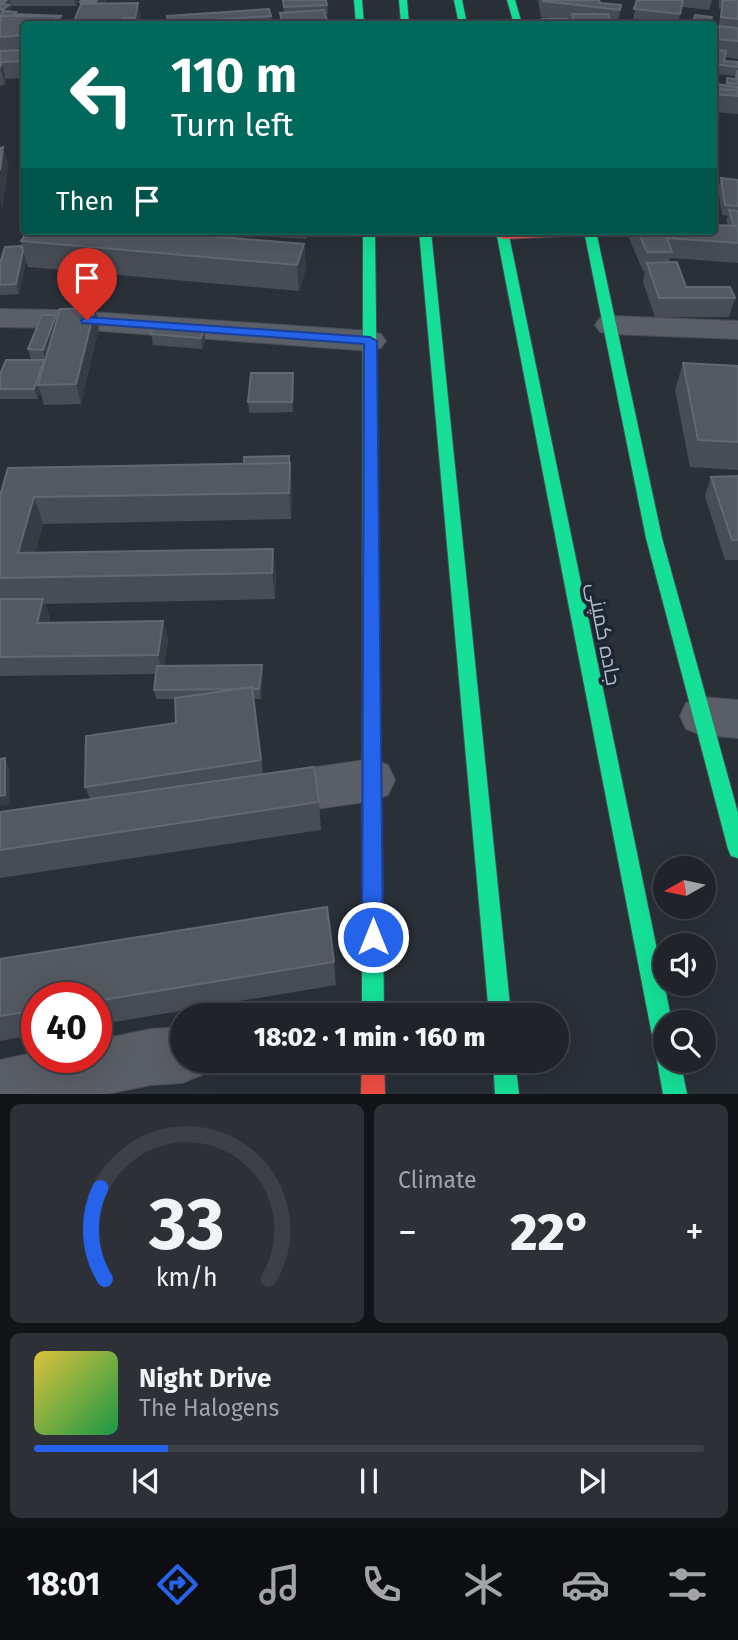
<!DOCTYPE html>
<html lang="en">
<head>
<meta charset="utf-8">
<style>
	:root { --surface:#20242a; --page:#2d3036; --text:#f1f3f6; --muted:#a2a4a8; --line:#3d4147; --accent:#2563eb }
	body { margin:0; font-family:"Fira Sans",Cairo,sans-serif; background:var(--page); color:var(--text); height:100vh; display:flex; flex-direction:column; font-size:26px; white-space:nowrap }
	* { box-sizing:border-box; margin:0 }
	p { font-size:23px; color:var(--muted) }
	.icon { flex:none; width:38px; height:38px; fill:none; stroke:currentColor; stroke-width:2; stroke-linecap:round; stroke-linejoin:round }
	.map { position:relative; height:1094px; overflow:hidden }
	.drawer { display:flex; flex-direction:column; gap:10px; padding:10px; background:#121417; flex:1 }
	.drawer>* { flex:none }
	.hud { position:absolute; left:21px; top:21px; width:696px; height:214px; border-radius:7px; box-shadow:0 7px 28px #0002,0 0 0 2px var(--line); background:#00695c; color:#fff; overflow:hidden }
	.needle { width:46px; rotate:261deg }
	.buttons { position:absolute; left:653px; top:856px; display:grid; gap:14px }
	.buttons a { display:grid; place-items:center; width:63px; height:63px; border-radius:50%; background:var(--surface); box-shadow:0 7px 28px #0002,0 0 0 2px var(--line); font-size:35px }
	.speed { position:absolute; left:21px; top:982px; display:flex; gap:14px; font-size:35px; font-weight:700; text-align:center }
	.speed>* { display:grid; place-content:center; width:91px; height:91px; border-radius:50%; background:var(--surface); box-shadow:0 7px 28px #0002,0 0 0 2px var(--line); line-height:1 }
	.speed .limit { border:10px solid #d22; background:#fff; color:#111 }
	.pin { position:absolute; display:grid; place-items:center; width:60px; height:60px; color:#fff; margin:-72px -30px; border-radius:50% 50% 50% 0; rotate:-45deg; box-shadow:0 0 7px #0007 }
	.pin .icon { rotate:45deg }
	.me { position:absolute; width:77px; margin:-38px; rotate:0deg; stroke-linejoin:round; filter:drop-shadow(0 0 5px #0008) }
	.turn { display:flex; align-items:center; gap:24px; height:147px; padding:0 35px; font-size:32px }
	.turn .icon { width:91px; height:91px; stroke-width:2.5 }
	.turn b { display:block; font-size:49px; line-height:60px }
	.then { display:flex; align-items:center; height:66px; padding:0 35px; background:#0003; gap:14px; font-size:26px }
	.big { font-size:52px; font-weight:800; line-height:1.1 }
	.drawer .card { flex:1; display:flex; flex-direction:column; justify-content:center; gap:10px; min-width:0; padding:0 24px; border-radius:10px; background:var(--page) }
	.drawer .dial { align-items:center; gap:0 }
	.dial svg { height:182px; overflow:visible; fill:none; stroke:var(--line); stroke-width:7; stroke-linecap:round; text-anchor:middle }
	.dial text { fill:var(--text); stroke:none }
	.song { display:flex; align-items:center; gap:21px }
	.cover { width:84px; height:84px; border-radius:10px; background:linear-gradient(135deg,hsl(50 70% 55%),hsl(140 70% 35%)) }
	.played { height:7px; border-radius:4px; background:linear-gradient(90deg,var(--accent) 20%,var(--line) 20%) }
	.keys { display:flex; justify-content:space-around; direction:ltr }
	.heat { display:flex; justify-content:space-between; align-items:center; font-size:38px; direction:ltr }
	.drawer .tiles { flex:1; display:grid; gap:10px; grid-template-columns:1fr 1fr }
	.card:last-child { grid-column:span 2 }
	.trip { position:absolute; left:170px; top:1003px; width:399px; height:70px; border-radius:35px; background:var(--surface); box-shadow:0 7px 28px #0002,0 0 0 2px var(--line); font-weight:800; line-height:70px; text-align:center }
	.dock { display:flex; height:112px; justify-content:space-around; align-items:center; background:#0d0e11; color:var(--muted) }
	.dock .icon { width:49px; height:49px }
	.dock .current { color:var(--accent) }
	.dock b { font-size:32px; color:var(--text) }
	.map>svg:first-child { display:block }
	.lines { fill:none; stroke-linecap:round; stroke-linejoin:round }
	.street-casing { stroke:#484c55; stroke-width:2 }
	.fast-casing { stroke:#484c55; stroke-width:2 }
	.jam-casing { stroke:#484c55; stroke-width:2 }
	.street { fill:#5a5e66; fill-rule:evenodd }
	.fast { fill:#16e098; fill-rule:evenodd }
	.jam { fill:#f24e42; fill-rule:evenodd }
	.wall { fill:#474c55 }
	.shaded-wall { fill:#373c44 }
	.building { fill:#535861; stroke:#626872; stroke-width:2 }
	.route { fill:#2563eb; stroke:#184099; stroke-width:2 }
	.labels { text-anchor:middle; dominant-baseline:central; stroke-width:7; stroke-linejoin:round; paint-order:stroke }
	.street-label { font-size:21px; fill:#b4bcc9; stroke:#1d2633 }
</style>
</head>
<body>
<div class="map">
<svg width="738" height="1094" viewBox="0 0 738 1094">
	<rect width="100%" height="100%" fill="#2a3038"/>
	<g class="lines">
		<g class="street-casing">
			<path id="street" d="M0,309L61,310L370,331L381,334L386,341L381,348L370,351L61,328L0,327Z
				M611,316L738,321V339L611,334L600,332L595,325L600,318Z
				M702,697L738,700V738L702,735L686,729L680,716L686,703Z
				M372,759L388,765L395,780L388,795L372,801L267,816L250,810L244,795L250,780L267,774Z
				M182,1027V1060H208L202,1075L182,1083L151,1085L107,1094H0V1060L37,1052V1057H96V1040L151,1029Z"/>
		</g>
		<g class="fast-casing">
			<path id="fast" d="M354,0H362L364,24H356Z
				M399,0H407L409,24H401Z
				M454,0H462L467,24H459Z
				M507,0H515L522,24H514Z
				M363,231H375L384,1015H362Z
				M419,231H431L511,1015H489Z
				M496,231H508L672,1022H665V1060H680L687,1094H663L657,1060L659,1054L654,1045Z
				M584,231H596L662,538L738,813V858L731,856L728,849L646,538Z
				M493,1060H515L519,1094H495Z"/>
		</g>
		<g class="jam-casing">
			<path id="jam" d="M537,231H596L597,232L591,235L503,239L497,236L503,233Z
				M362,1060H384L385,1094H361Z"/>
		</g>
		<use href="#street" class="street"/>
		<use href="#fast" class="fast"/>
		<use href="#jam" class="jam"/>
	</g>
	<path class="wall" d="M0,0H79L76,6H12V7L10,8L11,12L16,14L61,16L63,24H24V78L6,79L5,85L0,86Z
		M106,0L105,4L141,19L140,24H73L80,5V2Z
		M283,0L327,5L328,14H325L327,24H281L280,13H284Z
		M532,0H599L600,3L621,5L618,24H570L571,21L567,20L568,24H541L542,19H557L541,17L538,0Z
		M637,0H712L709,10L682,7L678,23L710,24H632Z
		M719,0H738V59L725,57L724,61L738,62V114L714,112V89L725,85L727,78L735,79L736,76L714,74V50L718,33L721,9H719Z
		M167,16H271L272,24H168Z
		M721,178L738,180V263L670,258L669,262L686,287L735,298L729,317H655L643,282L645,271H643L628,236H626L624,231H714L728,226L726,220L728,216L722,215L718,188Z
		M180,231H309L306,239Z
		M21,241L304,244L306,269L299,291L28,267L26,261L19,294L0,295V263L22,246Z
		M95,308L99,327L81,404L44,405L40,391L38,399H0V374L31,360L28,349L56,315L57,319Z
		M204,330L205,340L202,349L153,345L151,334Z
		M683,363L738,366V470L690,467L675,390Z
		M294,383L293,412L249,413L248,402Z
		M289,456L292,490L291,519L43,524L35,553L273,549L276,575L275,599L45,604L50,618L49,623L163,621L168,640L164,665H262L263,675L261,699H254L263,774L319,802L321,830L0,878V812L90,799L85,787L176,723L175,699H156L154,690L156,674L0,676V496L244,464Z
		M738,476V560H725L705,496L711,477Z
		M0,959L334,962L336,985L96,1025V998H37V1034L0,1041Z"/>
	<path class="shaded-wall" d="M7,0H10L12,7L10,8L11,14L5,18L2,4Z
		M74,0H79L76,6Z
		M97,0H106L99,19L96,2Z
		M138,3L141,19L140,24H136L135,18Z
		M56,16H61L63,24H55Z
		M2,62L6,79L5,85L0,68Z
		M3,147L9,166L2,208L0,200V170Z
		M304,244L306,269L299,291L297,265Z
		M23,251L26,261L19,294L16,284Z
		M95,308L99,327L81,404L76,384Z
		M56,315L59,326L46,360L43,350Z
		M204,330L205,340L202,349L201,338Z
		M44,360L47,370L38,385L40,391L38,399L34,389Z
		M293,373L294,383L293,412L292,402Z
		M289,456L292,490L291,519L289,493Z
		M34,497L43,524L29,578L18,553Z
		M273,549L276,575L275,599L272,573Z
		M43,599L50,618L44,642L37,623Z
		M163,621L168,640L163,673L158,655Z
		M262,665L263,675L261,699L259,689Z
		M5,758L9,768L10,804L0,806V796Z"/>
	<path class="building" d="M0,0H7L2,4L9,5L2,10L0,9Z
		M81,0H97L96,2H80Z
		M283,0H326L327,5L284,7Z
		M543,0H599L600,3L621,5L620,10L543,1Z
		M637,0H683L680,14L634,9Z
		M723,0H738V19L721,17Z
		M138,3L135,18H123L122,22H107V24H73L81,4Z
		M269,9L271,16L168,23L167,16Z
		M324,10L327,20L282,23L280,13Z
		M4,11L16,12L14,14L61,16L57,21L56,16H2L0,19V16Z
		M572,14H608L611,24H581L580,22H574Z
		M695,15L712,17L710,24H659L661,21L693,24Z
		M2,16H56L55,24H24V35L0,37V22Z
		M542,19H567L568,24H544Z
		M719,26L738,28V41L718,39Z
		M24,50V61L2,62L0,68V51Z
		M714,50L726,51L724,61L738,62V67L714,64Z
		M737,70L738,84L727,83V78L736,79Z
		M716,84L738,87V90L715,89Z
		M714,89L738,90V96L714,94Z
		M3,147L0,170V148Z
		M721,178L738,180V206L725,205Z
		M729,210L738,211V226H734Z
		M714,225L738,226V243L667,238L672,252H647L638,231H714Z
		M28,231H152L304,244L297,265L21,241Z
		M22,246L23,251L16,284L0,285V263L5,247Z
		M677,262L686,287H730L735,298H659L647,263Z
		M95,308L76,384L38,385L60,309Z
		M42,315H56L43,350L28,349Z
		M154,326L204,330L201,338L151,334Z
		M6,360H44L34,389H0V374Z
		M683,363L738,366V442L698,440Z
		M251,373H293L292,402H248Z
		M289,456V463L244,464V457Z
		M290,463L289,493L34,497L18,553L273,549L272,573L0,578V496L8,468Z
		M738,476V540H732L711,477Z
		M0,599H43L37,623L163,621L158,655L0,657Z
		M262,665L259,689H252V687L237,689L154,690L157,666Z
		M252,687L261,760L85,787L86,736L176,723L175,698Z
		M5,758V795L0,796V759Z
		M314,767L319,802L0,850V812Z
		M327,907L334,962L96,1001V998H37V1010L0,1016V959Z"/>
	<path class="route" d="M87,317L370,337L377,341L383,937L380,944L373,947L365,944L362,937L364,344L82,323L81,320Z"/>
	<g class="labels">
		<g class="street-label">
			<text transform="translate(604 634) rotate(79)">جاده کمپنی</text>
		</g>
	</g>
</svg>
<div class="buttons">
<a><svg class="needle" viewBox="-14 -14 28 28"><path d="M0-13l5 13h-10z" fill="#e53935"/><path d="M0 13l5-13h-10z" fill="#a2a4a8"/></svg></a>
<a><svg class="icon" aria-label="sound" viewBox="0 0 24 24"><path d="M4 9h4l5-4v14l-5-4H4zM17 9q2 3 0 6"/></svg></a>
<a><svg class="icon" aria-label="search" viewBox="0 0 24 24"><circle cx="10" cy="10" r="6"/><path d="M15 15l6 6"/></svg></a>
</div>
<div class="speed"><div class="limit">40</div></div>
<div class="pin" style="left:87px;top:320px;background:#d93025"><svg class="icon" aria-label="arrive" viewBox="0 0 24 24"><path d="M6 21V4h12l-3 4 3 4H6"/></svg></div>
<svg class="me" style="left:373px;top:937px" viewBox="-20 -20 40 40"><circle r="17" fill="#2563eb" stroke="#fff" stroke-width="3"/><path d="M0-11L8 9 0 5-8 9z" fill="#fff"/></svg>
<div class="trip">18:02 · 1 min · 160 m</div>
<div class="hud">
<div class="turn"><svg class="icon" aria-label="left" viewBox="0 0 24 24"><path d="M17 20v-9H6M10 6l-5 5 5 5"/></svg><div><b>110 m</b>Turn left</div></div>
<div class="then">Then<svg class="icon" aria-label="arrive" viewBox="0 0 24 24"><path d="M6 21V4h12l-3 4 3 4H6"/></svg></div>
</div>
</div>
<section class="drawer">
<div class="tiles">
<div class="card dial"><svg viewBox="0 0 100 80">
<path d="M14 69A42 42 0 1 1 86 69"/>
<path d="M14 69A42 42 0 0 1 12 29" stroke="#2563eb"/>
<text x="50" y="56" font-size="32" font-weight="700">33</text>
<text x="50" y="72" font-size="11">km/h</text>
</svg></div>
<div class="card"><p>Climate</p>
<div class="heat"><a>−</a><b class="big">22°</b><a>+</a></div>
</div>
<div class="card">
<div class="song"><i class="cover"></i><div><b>Night Drive</b><p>The Halogens</p></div></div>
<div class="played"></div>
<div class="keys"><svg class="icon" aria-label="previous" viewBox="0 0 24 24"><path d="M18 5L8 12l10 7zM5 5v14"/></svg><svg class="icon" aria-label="pause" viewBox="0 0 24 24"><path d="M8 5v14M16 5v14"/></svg><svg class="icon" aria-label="next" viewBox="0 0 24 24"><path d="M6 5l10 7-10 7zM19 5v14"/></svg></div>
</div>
</div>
</section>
<nav class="dock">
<b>18:01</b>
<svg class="icon current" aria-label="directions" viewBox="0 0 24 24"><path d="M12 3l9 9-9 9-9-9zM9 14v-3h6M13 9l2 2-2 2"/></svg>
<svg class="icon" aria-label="music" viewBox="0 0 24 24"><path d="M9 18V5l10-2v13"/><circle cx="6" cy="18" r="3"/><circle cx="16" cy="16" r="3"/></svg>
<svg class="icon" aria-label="phone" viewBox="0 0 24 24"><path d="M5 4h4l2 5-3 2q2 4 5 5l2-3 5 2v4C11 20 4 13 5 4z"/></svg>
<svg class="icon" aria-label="climate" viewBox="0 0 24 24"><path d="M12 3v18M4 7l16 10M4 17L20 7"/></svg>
<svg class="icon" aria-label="car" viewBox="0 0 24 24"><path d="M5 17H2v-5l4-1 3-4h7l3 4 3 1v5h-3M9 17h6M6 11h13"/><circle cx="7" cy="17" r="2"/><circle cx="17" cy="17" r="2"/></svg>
<svg class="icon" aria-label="filters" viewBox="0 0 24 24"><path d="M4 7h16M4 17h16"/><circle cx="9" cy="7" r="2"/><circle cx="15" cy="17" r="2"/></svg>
</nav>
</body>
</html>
